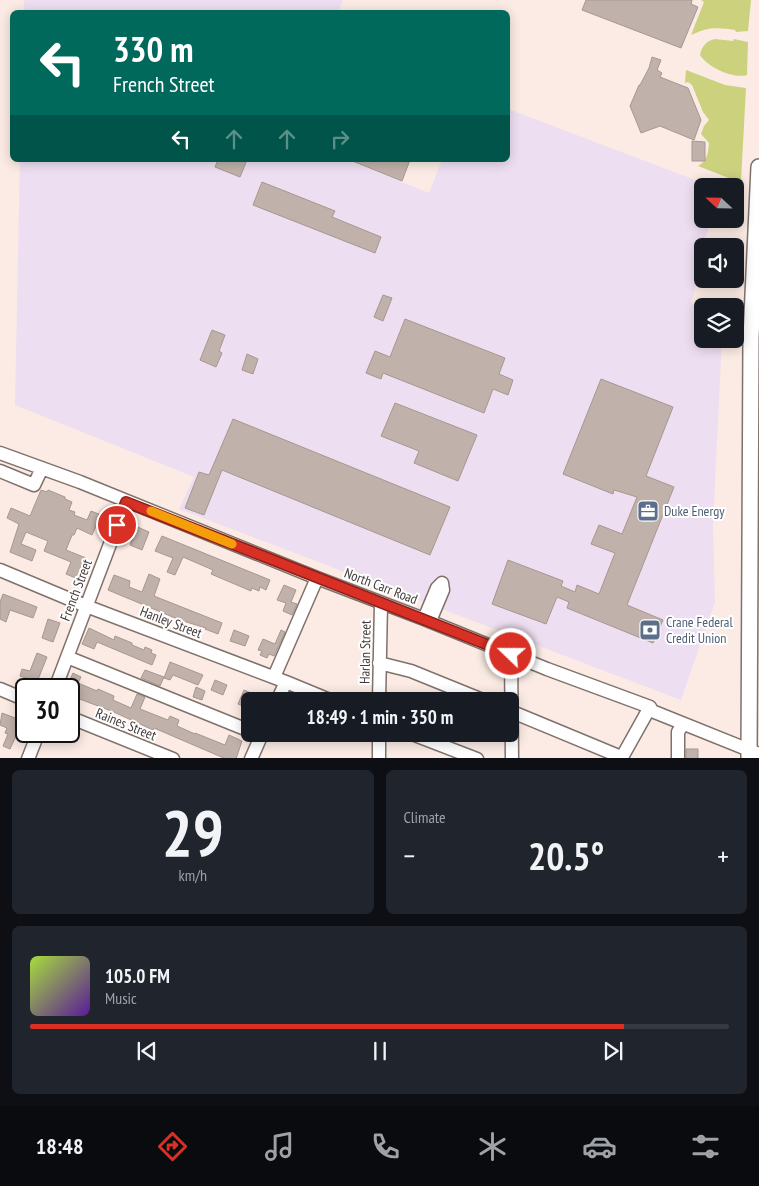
<!DOCTYPE html>
<html lang="en">
<head>
<meta charset="utf-8">
<style>
	:root { --surface:#171b24; --page:#20242c; --text:#f1f3f6; --muted:#9ea1a6; --line:#363941; --accent:#d93025 }
	body { margin:0; font-family:"PT Sans Narrow",sans-serif; background:var(--page); color:var(--text); height:100vh; display:flex; flex-direction:column; font-size:19px; white-space:nowrap }
	* { box-sizing:border-box; margin:0 }
	p { font-size:16px; color:var(--muted) }
	.icon { flex:none; width:28px; height:28px; fill:none; stroke:currentColor; stroke-width:2; stroke-linecap:round; stroke-linejoin:round }
	.map { position:relative; height:758px; overflow:hidden }
	.side { display:flex; flex-direction:column; gap:12px; padding:12px; background:#0d0f14; flex:1 }
	.side>* { flex:none }
	.guide { position:absolute; left:10px; top:10px; width:500px; height:152px; border-radius:8px; box-shadow:0 2px 12px #0003; background:#00695c; color:#fff; overflow:hidden }
	.needle { width:32px; rotate:292deg }
	.tools { position:absolute; left:694px; top:178px; display:grid; gap:10px }
	.tools a { display:grid; place-items:center; width:50px; height:50px; border-radius:8px; background:var(--surface); box-shadow:0 2px 12px #0003; font-size:25px }
	.speed { position:absolute; left:15px; top:678px; display:flex; gap:10px; font-size:25px; font-weight:700; text-align:center }
	.speed>* { display:grid; place-content:center; width:65px; height:65px; border-radius:50%; background:var(--surface); box-shadow:0 2px 12px #0003; line-height:1 }
	.speed .limit { border:2px solid #111; border-radius:8px; background:#fff; color:#111 }
	.pin { position:absolute; display:grid; place-items:center; width:42px; height:42px; color:#fff; margin:-21px; border:2px solid #fff; border-radius:50%; box-shadow:0 1px 5px #0007 }
	.me { position:absolute; width:55px; margin:-28px; rotate:292deg; stroke-linejoin:round; filter:drop-shadow(0 0 4px #0008) }
	.turn { display:flex; align-items:center; gap:18px; height:105px; padding:0 20px; font-size:22px }
	.turn .icon { width:65px; height:65px; stroke-width:2.5 }
	.turn b { display:block; font-size:35px; line-height:42px }
	.lanes { display:flex; align-items:center; height:48px; padding:0 20px; background:#0003; justify-content:center; gap:25px; direction:ltr }
	.lanes .off { opacity:.35 }
	.big { font-size:38px; font-weight:700; line-height:1.1 }
	.side .tile { flex:1; display:flex; flex-direction:column; justify-content:center; gap:8px; min-width:0; padding:0 18px; border-radius:8px; background:var(--page) }
	.side .dial { align-items:center; gap:0 }
	.dial b { font-size:65px; line-height:1 }
	.song { display:flex; align-items:center; gap:15px }
	.cover { width:60px; height:60px; border-radius:8px; background:linear-gradient(135deg,hsl(80 70% 55%),hsl(270 70% 35%)) }
	.played { height:5px; border-radius:2px; background:linear-gradient(90deg,var(--accent) 85%,var(--line) 85%) }
	.keys { display:flex; justify-content:space-around; direction:ltr }
	.heat { display:flex; justify-content:space-between; align-items:center; font-size:28px; direction:ltr }
	.side .tiles { flex:1; display:grid; gap:12px; grid-template-columns:1fr 1fr }
	.tile:last-child { grid-column:span 2 }
	.trip { position:absolute; left:241px; top:692px; width:278px; height:50px; border-radius:8px; background:var(--surface); box-shadow:0 2px 12px #0003; font-weight:700; line-height:50px; text-align:center }
	.tabs { display:flex; height:80px; justify-content:space-around; align-items:center; background:#090b0e; color:var(--muted) }
	.tabs .icon { width:35px; height:35px }
	.tabs .active { color:var(--accent) }
	.tabs b { font-size:22px; color:var(--text) }
	.map>svg:first-child { display:block }
	.industrial { fill:#eedef1 }
	.green { fill:#ccd17e }
	.building { fill:#c0b1aa; stroke:#a69790 }
	.lines { fill:none; stroke-linecap:round; stroke-linejoin:round }
	.minor-casing { stroke:#7f716b; stroke-width:15 }
	.major-casing { stroke:#7f716b; stroke-width:18 }
	.minor { stroke:#fff; stroke-width:12 }
	.major { stroke:#fff; stroke-width:15 }
	.route-casing { stroke:#8d1f18; stroke-width:12 }
	.route { stroke:#d93025; stroke-width:9 }
	.slow { stroke:#f59e0b; stroke-width:9 }
	.labels { text-anchor:middle; dominant-baseline:central; stroke-width:4; stroke-linejoin:round; paint-order:stroke }
	.service-label { font-size:14px; fill:#4e5e75; stroke:#fff; text-anchor:start }
	.street-label { font-size:14px; fill:#423b39; stroke:#fff }
</style>
</head>
<body>
<div class="map">
<svg width="759" height="759" viewBox="0 0 759 759">
	<rect width="100%" height="100%" fill="#fbebe4"/>
	<path class="industrial" d="M24,0H343L338,12H24Z
		M508,109L711,186H702V219H712L702,246V265L691,303L702,308V339H722L713,525L715,602L681,700L179,509L194,477L15,405L20,160H359L358,164L429,193L442,160H508Z"/>
	<path class="green" d="M701,0H751L748,31L736,32L735,30C718,27 707,27 691,35L704,2Z
		M715,39L733,41L734,39L748,42L747,75C734,79 708,68 700,55C702,46 706,41 715,39Z
		M686,70L725,85L746,88L741,180H734L698,166C708,160 708,153 709,143L701,134L704,126L709,120L703,112L692,85L688,82L685,83Z"/>
	<path class="building" d="M586,0H692L691,4L698,7L681,48L582,10Z
		M652,57L661,60L657,70L662,73L660,77L688,88L701,120L694,140L660,126L641,133L630,106L639,85H640L649,68Z
		M692,141L705,142V161H692Z
		M218,160H247L240,177L215,167Z
		M350,160H410L402,181Z
		M262,182L335,211L332,217L381,237L375,253L253,205Z
		M383,295L392,298L383,321L374,317Z
		M405,319L505,358L499,374L513,380L508,395L493,389L484,413L383,373L381,379L366,373L375,351L390,357Z
		M212,330L225,335L219,351L222,353L216,367L200,360Z
		M247,354L258,359L253,374L242,370Z
		M601,379L673,407L646,476L674,487L627,605L663,620L653,643L567,608L569,602L557,597L546,624L492,604L508,560L563,581L561,586L575,592L577,585L599,594L615,553L591,544L599,525L622,534L637,497L614,490L613,494L563,474Z
		M395,403L477,435L458,481L414,463L419,451L381,436Z
		M233,419L450,507L430,555L222,470L204,515L185,508L199,472L209,475Z
		M41,490L47,492L48,490L65,497V499L72,502L69,510L75,512L74,515L87,520L91,511L101,515L92,535L77,528L74,535H72L66,550L86,558L78,579L66,574L71,562L44,551L48,541L26,532L21,544L36,550L32,561L10,552L19,524L7,518L11,508L30,516Z
		M133,525L149,532L142,550L130,545L133,537L129,536Z
		M162,536L270,580L266,590L260,587L259,591L252,588L251,591L211,574L213,570L183,557L175,575L167,572L173,558L155,551Z
		M149,574L160,579L154,596L222,623L218,634L205,629L206,628L180,620L108,590L114,575L130,581L129,587L142,592Z
		M284,585L296,590L291,602L297,604L292,615L283,611L286,603L277,600Z
		M3,594L37,607L33,618L10,610L6,622L0,619V602Z
		M48,619L60,623L53,642L42,638Z
		M89,628L114,640L115,636L132,643V645L144,650L145,647L152,650L151,653L156,655L152,665L97,642L94,649L82,644Z
		M234,630L249,636L245,646L230,641Z
		M281,630L285,632L274,656L269,654L267,658L260,655L262,651L258,650L263,639L275,644Z
		M37,653L47,657L37,682L20,676L22,669L30,671Z
		M170,662L203,675L198,685L173,675L170,680L164,678Z
		M145,670L164,677L160,686L141,678Z
		M73,673L81,677L78,683L97,691L98,689L114,696L113,700L131,708L137,694L145,697L140,709L168,720L170,716L179,720L177,726L195,734V733L225,745L229,735L242,741L236,759H226L154,728L153,730L114,712L69,695V689H66Z
		M215,680L227,685L223,695L211,690Z
		M196,687L205,691L202,700L193,697Z
		M244,690L258,696L256,701H250V709L238,704Z
		M2,713L23,721L10,749L3,746L8,734L5,733L7,728L0,725Z
		M686,749H698V759H686Z"/>
	<g class="lines">
		<g class="minor-casing">
			<path id="minor" d="M0,453L80,482L317,578L424,619L547,669L650,707L652,711L759,754
				M0,471L34,485L42,468
				M0,570L86,606L286,682L332,701
				M424,619L437,588L442,583L443,590L430,621
				M511,654L512,759
				M67,657L250,731
				M379,663L411,671L485,701
				M274,677L317,578
				M0,689L26,700
				M55,689L126,502
				M277,701L286,682
				M379,701L381,603
				M510,711L621,757
				M69,717L173,759
				M412,734L477,759
				M28,759L39,731
				M251,759L262,734
				M379,759V734
				M621,759L650,707
				M678,759V732L683,724"/>
		</g>
		<g class="major-casing">
			<path id="major" d="M749,759L751,338L759,167"/>
		</g>
		<use href="#minor" class="minor"/>
		<use href="#major" class="major"/>
	</g>
	<g class="lines">
		<g class="route-casing">
			<path id="route" d="M117,525L126,502L511,654"/>
		</g>
		<use href="#route" class="route"/>
		<path class="slow" d="M151,511L232,544"/>
	</g>
	<defs>
		<g id="office-square" transform="scale(1.125)"><rect x="-9" y="-9" width="18" height="18" rx="4" fill="#5c6f8a" stroke="#fff"/><path d="M-6-3h4V-5.5h4V-3h4V5H-6ZM-1-4.5V-3h2v-1.5ZM-6 0V1H6V0Z" fill="#fff"/></g>
		<g id="bank-square" transform="scale(1.125)"><rect x="-9" y="-9" width="18" height="18" rx="4" fill="#5c6f8a" stroke="#fff"/><path d="M-6-4H6V4H-6ZM0-2.3a2.3 2.3 0 1 0 0 4.6a2.3 2.3 0 1 0 0-4.6Z" fill="#fff"/></g>
	</defs>
	<g fill-rule="evenodd">
		<use href="#office-square" x="648" y="511"/>
		<use href="#bank-square" x="650" y="630"/>
	</g>
	<g class="labels">
		<g class="service-label">
			<text x="664" y="511">Duke Energy</text>
			<text x="666" y="622">Crane Federal<tspan x="666" dy="16">Credit Union</tspan></text>
		</g>
		<g class="street-label">
			<text transform="translate(381 586) rotate(21)">North Carr Road</text>
			<text transform="translate(76 590) rotate(-69)">French Street</text>
			<text transform="translate(171 622) rotate(21)">Hanley Street</text>
			<text transform="translate(365 652) rotate(-89)">Harlan Street</text>
			<text transform="translate(126 724) rotate(22)">Raines Street</text>
		</g>
	</g>
</svg>
<div class="tools">
<a><svg class="needle" viewBox="-14 -14 28 28"><path d="M0-13l5 13h-10z" fill="#e53935"/><path d="M0 13l5-13h-10z" fill="#9ea1a6"/></svg></a>
<a><svg class="icon" aria-label="sound" viewBox="0 0 24 24"><path d="M4 9h4l5-4v14l-5-4H4zM17 9q2 3 0 6"/></svg></a>
<a><svg class="icon" aria-label="layers" viewBox="0 0 24 24"><path d="M12 4l9 5-9 5-9-5zM3 14l9 5 9-5"/></svg></a>
</div>
<div class="speed"><div class="limit">30</div></div>
<div class="pin" style="left:117px;top:525px;background:#d93025"><svg class="icon" aria-label="arrive" viewBox="0 0 24 24"><path d="M6 21V4h12l-3 4 3 4H6"/></svg></div>
<svg class="me" style="left:511px;top:654px" viewBox="-20 -20 40 40"><circle r="17" fill="#d93025" stroke="#fff" stroke-width="3"/><path d="M0-11L8 9 0 5-8 9z" fill="#fff"/></svg>
<div class="trip">18:49 · 1 min · 350 m</div>
<div class="guide">
<div class="turn"><svg class="icon" aria-label="left" viewBox="0 0 24 24"><path d="M17 20v-9H6M10 6l-5 5 5 5"/></svg><div><b>330 m</b>French Street</div></div>
<div class="lanes"><svg class="icon" aria-label="left" viewBox="0 0 24 24"><path d="M17 20v-9H6M10 6l-5 5 5 5"/></svg><svg class="icon off" aria-label="ahead" viewBox="0 0 24 24"><path d="M12 20V5M6 11l6-6 6 6"/></svg><svg class="icon off" aria-label="ahead" viewBox="0 0 24 24"><path d="M12 20V5M6 11l6-6 6 6"/></svg><svg class="icon off" aria-label="right" viewBox="0 0 24 24"><path d="M7 20v-9h11M14 6l5 5-5 5"/></svg></div>
</div>
</div>
<section class="side">
<div class="tiles">
<div class="tile dial"><b>29</b><p>km/h</p></div>
<div class="tile"><p>Climate</p>
<div class="heat"><a>−</a><b class="big">20.5°</b><a>+</a></div>
</div>
<div class="tile">
<div class="song"><i class="cover"></i><div><b>105.0 FM</b><p>Music</p></div></div>
<div class="played"></div>
<div class="keys"><svg class="icon" aria-label="previous" viewBox="0 0 24 24"><path d="M18 5L8 12l10 7zM5 5v14"/></svg><svg class="icon" aria-label="pause" viewBox="0 0 24 24"><path d="M8 5v14M16 5v14"/></svg><svg class="icon" aria-label="next" viewBox="0 0 24 24"><path d="M6 5l10 7-10 7zM19 5v14"/></svg></div>
</div>
</div>
</section>
<nav class="tabs">
<b>18:48</b>
<svg class="icon active" aria-label="directions" viewBox="0 0 24 24"><path d="M12 3l9 9-9 9-9-9zM9 14v-3h6M13 9l2 2-2 2"/></svg>
<svg class="icon" aria-label="music" viewBox="0 0 24 24"><path d="M9 18V5l10-2v13"/><circle cx="6" cy="18" r="3"/><circle cx="16" cy="16" r="3"/></svg>
<svg class="icon" aria-label="phone" viewBox="0 0 24 24"><path d="M5 4h4l2 5-3 2q2 4 5 5l2-3 5 2v4C11 20 4 13 5 4z"/></svg>
<svg class="icon" aria-label="climate" viewBox="0 0 24 24"><path d="M12 3v18M4 7l16 10M4 17L20 7"/></svg>
<svg class="icon" aria-label="car" viewBox="0 0 24 24"><path d="M5 17H2v-5l4-1 3-4h7l3 4 3 1v5h-3M9 17h6M6 11h13"/><circle cx="7" cy="17" r="2"/><circle cx="17" cy="17" r="2"/></svg>
<svg class="icon" aria-label="filters" viewBox="0 0 24 24"><path d="M4 7h16M4 17h16"/><circle cx="9" cy="7" r="2"/><circle cx="15" cy="17" r="2"/></svg>
</nav>
</body>
</html>
